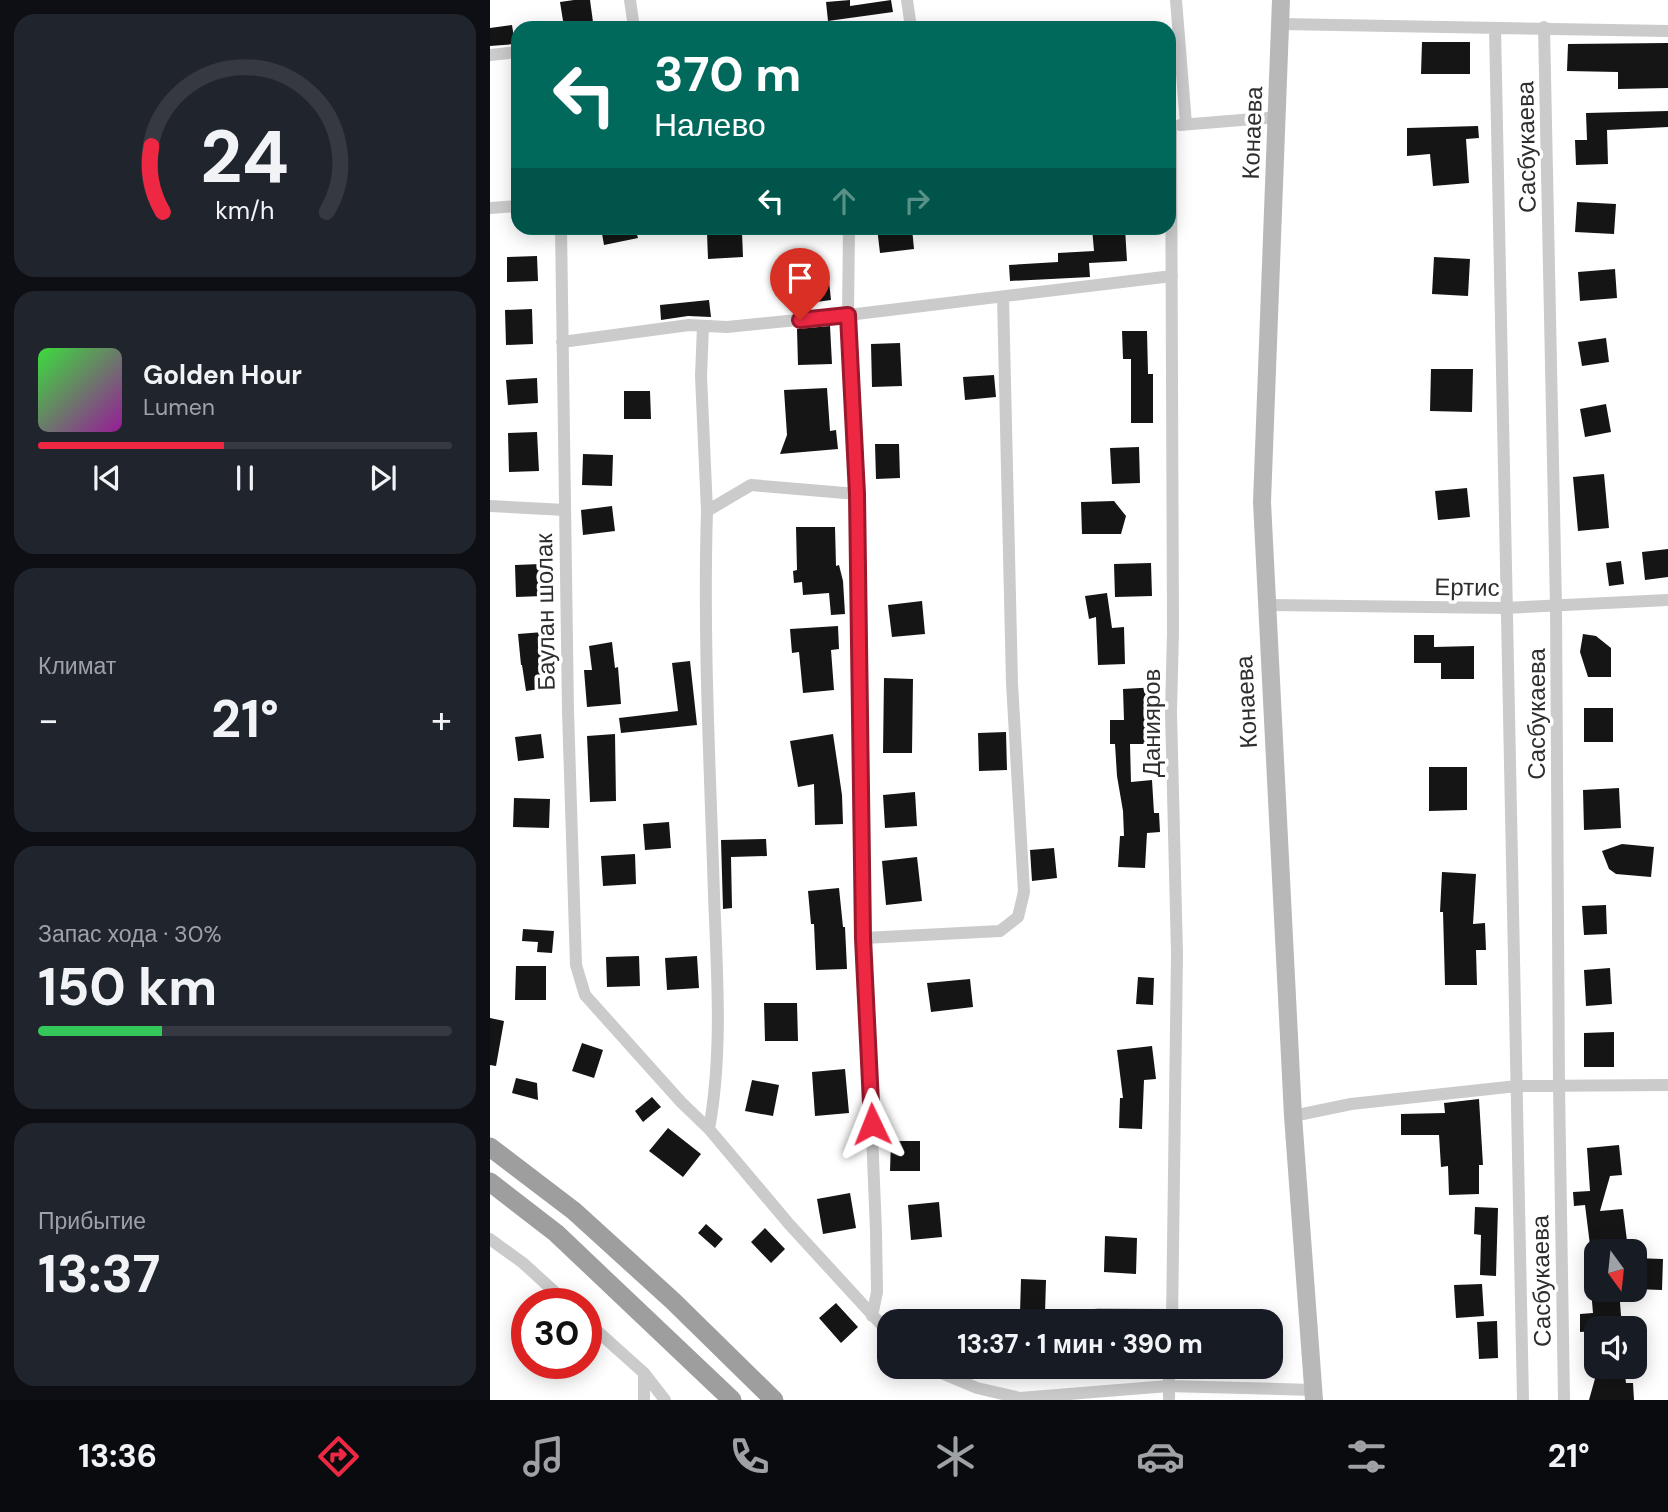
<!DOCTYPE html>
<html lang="ru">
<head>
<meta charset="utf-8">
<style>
	:root { --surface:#171b24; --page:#20242c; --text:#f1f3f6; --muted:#9ea1a6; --line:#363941; --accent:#ee2743 }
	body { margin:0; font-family:"DM Sans",sans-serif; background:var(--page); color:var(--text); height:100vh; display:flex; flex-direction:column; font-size:26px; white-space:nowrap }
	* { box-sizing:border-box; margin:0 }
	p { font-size:23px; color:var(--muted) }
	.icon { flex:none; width:38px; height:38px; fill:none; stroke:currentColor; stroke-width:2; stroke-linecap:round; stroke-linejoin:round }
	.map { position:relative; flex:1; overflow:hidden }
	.sheet { display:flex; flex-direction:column; gap:14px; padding:14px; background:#0d0f14; width:490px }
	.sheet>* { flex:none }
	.banner { position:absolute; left:21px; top:21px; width:665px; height:214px; border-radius:21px; box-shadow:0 4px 18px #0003; background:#00695c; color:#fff; overflow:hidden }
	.needle { width:46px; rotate:165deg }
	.buttons { position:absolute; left:1094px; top:1239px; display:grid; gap:14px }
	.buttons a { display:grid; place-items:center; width:63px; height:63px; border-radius:14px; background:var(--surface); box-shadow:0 4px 18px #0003; font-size:35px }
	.speed { position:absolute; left:21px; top:1288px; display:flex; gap:14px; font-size:35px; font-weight:700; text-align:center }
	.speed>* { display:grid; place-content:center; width:91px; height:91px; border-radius:50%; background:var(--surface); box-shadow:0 4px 18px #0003; line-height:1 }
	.speed .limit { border:10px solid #d22; background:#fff; color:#111 }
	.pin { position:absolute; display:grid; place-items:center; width:60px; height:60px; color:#fff; margin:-72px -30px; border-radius:50% 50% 50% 0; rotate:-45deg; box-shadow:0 0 7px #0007 }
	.pin .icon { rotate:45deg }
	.me { position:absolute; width:77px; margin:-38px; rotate:358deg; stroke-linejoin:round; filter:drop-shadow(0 0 5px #0008) }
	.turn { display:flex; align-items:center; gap:24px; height:147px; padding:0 28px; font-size:32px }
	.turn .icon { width:91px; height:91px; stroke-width:2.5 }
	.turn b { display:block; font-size:49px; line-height:60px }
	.lanes { display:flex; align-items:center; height:66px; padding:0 28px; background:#0003; justify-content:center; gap:35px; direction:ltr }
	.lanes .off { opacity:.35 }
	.big { font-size:52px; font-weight:700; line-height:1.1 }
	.sheet .tile { flex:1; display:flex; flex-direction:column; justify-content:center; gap:10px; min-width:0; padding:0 24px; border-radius:21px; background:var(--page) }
	.sheet .dial { align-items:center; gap:0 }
	.dial svg { height:182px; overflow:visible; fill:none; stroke:var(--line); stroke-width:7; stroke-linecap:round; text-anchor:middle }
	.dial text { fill:var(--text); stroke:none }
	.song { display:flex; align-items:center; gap:21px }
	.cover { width:84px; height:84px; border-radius:10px; background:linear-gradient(135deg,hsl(120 70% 55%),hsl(300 70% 35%)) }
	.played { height:7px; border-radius:4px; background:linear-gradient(90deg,var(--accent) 45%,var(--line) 45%) }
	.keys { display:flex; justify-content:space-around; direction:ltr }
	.heat { display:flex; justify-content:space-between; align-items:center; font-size:38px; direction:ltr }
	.charge { height:10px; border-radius:5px; background:linear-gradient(90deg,#34c759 30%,var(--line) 0) }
	.trip { position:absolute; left:387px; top:1309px; width:406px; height:70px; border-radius:21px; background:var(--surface); box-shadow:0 4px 18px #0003; font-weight:700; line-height:70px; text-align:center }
	.dock { display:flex; height:112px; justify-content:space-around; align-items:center; background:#090b0e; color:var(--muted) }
	.dock .icon { width:49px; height:49px }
	.dock .selected { color:var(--accent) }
	.dock b { font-size:32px; color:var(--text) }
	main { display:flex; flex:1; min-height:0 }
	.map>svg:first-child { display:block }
	.building { fill:#151515 }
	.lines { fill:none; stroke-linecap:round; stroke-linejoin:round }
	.minor { stroke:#cbcbcb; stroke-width:12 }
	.secondary { stroke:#b8b8b8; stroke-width:18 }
	.trunk { stroke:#9e9e9e; stroke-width:19 }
	.route-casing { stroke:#9b192c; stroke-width:18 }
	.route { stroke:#ee2743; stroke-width:12 }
	.labels { text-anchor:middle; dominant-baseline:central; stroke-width:7; stroke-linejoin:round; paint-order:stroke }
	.street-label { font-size:24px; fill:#2e2e2e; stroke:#fff }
</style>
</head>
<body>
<main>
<section class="sheet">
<div class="tile dial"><svg viewBox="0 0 100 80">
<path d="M14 69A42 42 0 1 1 86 69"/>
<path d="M14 69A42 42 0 0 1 9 40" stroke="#ee2743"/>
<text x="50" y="56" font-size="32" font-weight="700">24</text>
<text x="50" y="72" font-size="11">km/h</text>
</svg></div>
<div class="tile">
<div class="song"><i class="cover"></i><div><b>Golden Hour</b><p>Lumen</p></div></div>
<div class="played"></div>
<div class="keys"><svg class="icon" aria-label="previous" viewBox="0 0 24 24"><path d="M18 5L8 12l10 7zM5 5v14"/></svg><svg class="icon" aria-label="pause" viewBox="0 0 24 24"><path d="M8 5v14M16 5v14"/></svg><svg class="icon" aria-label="next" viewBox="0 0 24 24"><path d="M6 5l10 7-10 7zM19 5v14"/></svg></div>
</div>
<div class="tile"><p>Климат</p>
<div class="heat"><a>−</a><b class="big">21°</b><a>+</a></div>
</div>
<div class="tile"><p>Запас хода · 30%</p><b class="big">150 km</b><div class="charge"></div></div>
<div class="tile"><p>Прибытие</p><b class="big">13:37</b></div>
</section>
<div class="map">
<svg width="1178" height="1400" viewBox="0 0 1178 1400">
	<rect width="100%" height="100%" fill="#fff"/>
	<path class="building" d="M84,0H100L103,22L74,27L70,2Z
		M360,0V6L401,0L403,12L338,21L336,2Z
		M22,25L25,44L0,46V28Z
		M932,42H980V74H931Z
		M1178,43V88L1128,89V72L1077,71L1078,44Z
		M1178,111V127L1117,130L1118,164L1086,165L1085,140H1097L1096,113Z
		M988,126L989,138L976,139L979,183L943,186L940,154L917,156V128Z
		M1087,202L1126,204L1124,234L1085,232Z
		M111,228H145L148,238L114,245Z
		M387,228H422L424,249L390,253Z
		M602,228H635L637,261L599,263L600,277L520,281L519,265L568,262V253L604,251Z
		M252,232L253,257L218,259L217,233Z
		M47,256L48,281L17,282V257Z
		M944,257L980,259L978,296L942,294Z
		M1125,269L1127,298L1090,301L1088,272Z
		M338,272L341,300L319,303L315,275Z
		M219,300L221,317L198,316L171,320L170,305Z
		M42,309L43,344L16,345L15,310Z
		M340,326L342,364L308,365L307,329Z
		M632,331H657L658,374H663V423H641V359H633Z
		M1116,338L1119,362L1092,366L1088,342Z
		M410,343L412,386L382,387L381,344Z
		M941,369H983L982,412L940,411Z
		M504,375L506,397L475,400L473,377Z
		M47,378L48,403L18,405L16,380Z
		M337,388L340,431L346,430L348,449L290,454L297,435L294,390Z
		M134,391H160L161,419H134Z
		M1116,404L1121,432L1095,437L1090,409Z
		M47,432L49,471L19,472L18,433Z
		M385,444H409L410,478L386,479Z
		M649,447L650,483L622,484L620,448Z
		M93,454L123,455L122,486L92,485Z
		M1114,474L1119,528L1088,531L1083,477Z
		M977,488L980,517L948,520L945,491Z
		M624,501L636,516L631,534H592L591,502Z
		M122,506L125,531L93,535L91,510Z
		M306,527H345L346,566L349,565L353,581L355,614L341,615L339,593L313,595L312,582L304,583L303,571L307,570Z
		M1178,549V577L1155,580L1152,552Z
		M1131,561L1134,584L1119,586L1116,563Z
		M661,563L662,596L625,597L624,564Z
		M51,564L53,596L26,597L25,565Z
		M617,593L622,628L634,627L635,664L608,665L606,617L599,619L595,596Z
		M432,601L435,634L402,637L398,605Z
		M348,626L349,649L341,650L344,690L313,693L309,652L302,653L300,629Z
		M53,632L56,663H53L57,688L36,691L32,665H31L28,634Z
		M1093,634L1106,636L1121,648V677H1098L1090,652Z
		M924,635H944V647L984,646V679H951V663H924Z
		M122,642L125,668L128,667L131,704L97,707L94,670H102L99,646Z
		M200,661L207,725L131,733L129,718L188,711L182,663Z
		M394,678L423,679L422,753H393Z
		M668,687L669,714H661V744H640L641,782L662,780L664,813H669L670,832L657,833L655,868L628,867L630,836H634L633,811L627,776L625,744H620V720H634L633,689Z
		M1094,708H1123V742H1094Z
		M516,732L517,770L489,771L488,733Z
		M51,734L54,758L28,761L25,737Z
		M125,734L126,801L100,802L97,736Z
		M343,734L352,795L353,824L325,825L324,784L308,787L300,741Z
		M939,767H977V810L939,811Z
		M1129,788L1131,828L1094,830L1093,790Z
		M425,792L427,826L395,828L393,795Z
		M24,798L60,799L59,828L23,827Z
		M179,822L181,848L155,850L153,824Z
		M276,839L277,856L241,857L242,908L233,909L231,840Z
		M1132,844L1164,847L1161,877L1126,874L1119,869L1112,851Z
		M564,848L567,878L542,881L540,850Z
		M145,854L146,884L113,886L111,856Z
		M427,857L432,901L396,905L392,861Z
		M952,872L986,874L983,924L995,923L996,950H986L987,985H955L953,912H950Z
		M349,888L353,927H355L357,969L326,970L324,924H321L318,891Z
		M1116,905L1117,934L1094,935L1092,906Z
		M33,929L64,931L62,953L47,952L48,942L32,941Z
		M149,956L150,986L117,987L116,957Z
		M207,956L209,988L177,990L175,958Z
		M26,966H56V1000H25Z
		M1120,968L1122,1004L1096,1006L1094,970Z
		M648,977L664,978L663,1005L646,1004Z
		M480,979L483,1007L441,1012L437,983Z
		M274,1003H307L308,1041H275Z
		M0,1018L14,1021L6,1066L0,1065Z
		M1124,1032V1067H1094V1033Z
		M92,1043L113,1050L104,1078L82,1071Z
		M662,1046L666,1079L654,1080L652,1129L629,1128L630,1098H633L627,1050Z
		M355,1069L359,1113L325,1116L322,1072Z
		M26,1078L47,1083L48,1100L22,1093Z
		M262,1080L289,1085L283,1116L255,1111Z
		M162,1097L171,1107L153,1122L145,1111Z
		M989,1099L993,1165H989V1194L959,1195L958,1166L951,1167L949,1135H911V1114L955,1113L954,1103Z
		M178,1128L211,1154L193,1177L159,1151Z
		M401,1141H430V1171H400Z
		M1129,1145L1132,1175L1120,1176L1110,1211L1133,1209L1137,1241L1100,1245L1095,1205L1084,1206L1083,1192L1100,1191L1097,1148Z
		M360,1193L366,1228L333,1234L327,1199Z
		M449,1202L452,1237L421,1240L418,1205Z
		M985,1207L1008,1208L1006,1276L990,1275L991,1235L984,1234Z
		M216,1224L233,1239L225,1248L208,1233Z
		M275,1228L295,1249L281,1263L261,1242Z
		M615,1236L647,1238L646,1274L614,1272Z
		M1144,1258L1173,1259L1172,1290L1144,1289Z
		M531,1279L556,1280L555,1313H530Z
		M992,1284L994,1316L966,1318L964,1285Z
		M1101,1290H1129L1132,1328H1106V1331L1090,1332V1314L1103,1313Z
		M346,1303L368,1327L351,1343L329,1318Z
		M1007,1321L1008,1358L989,1359L987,1322Z
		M1105,1367H1134L1136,1383H1143L1144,1400H1099L1106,1375Z"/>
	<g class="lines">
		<path class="minor" d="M140,0L144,28
			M417,0L421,28
			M686,0L696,124
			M791,24L1178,31
			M1054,27L1066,606L1069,1086L1074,1400
			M1005,28L1033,1400
			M0,55L28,52
			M681,125L683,631L681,712L687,954L682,1321
			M690,125L787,117
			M0,208L28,206
			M71,228L78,711L86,965L95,995L191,1102L219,1129L299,1224L399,1333
			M359,228L358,315L367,494L374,938L386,1231L387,1292L382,1316
			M213,326L211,376L217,511
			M72,342L199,325L237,327L358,315L682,276
			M0,506L75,510
			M776,605L1015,608L1178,600
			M374,938L510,931L528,917L534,892L522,683L513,297
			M803,1116L861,1104L1027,1086L1178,1085
			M219,1129C233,1053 227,973 224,895C220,767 213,639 217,511L261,485L367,494
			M0,1239L33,1263L78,1304
			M608,1314L682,1315
			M96,1321L154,1373L175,1400
			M437,1367L487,1388L530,1398L678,1386L823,1390
			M154,1374V1400
			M679,1400V1367"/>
		<path class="secondary" d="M791,0L772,502L803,1116L824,1400"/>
		<path class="trunk" d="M0,1147L84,1211L183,1301L284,1400
			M0,1182L66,1233L242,1400"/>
	</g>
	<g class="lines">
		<g class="route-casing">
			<path id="route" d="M310,320L358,315L367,494L373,938L382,1124"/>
		</g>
		<use href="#route" class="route"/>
	</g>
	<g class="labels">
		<g class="street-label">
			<text transform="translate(762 133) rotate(-88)">Конаева</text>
			<text transform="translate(1036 147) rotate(-91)">Сасбукаева</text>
			<text transform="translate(977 587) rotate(1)">Ертис</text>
			<text transform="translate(55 612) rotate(-91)">Баулан шолак</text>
			<text transform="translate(756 702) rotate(-93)">Конаева</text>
			<text transform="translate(1046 714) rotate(-90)">Сасбукаева</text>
			<text transform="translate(661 723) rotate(-90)">Данияров</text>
			<text transform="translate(1051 1281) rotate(-91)">Сасбукаева</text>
		</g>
	</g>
</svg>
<div class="buttons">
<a><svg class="needle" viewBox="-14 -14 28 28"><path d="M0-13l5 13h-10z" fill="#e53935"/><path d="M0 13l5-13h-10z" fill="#9ea1a6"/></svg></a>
<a><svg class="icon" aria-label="sound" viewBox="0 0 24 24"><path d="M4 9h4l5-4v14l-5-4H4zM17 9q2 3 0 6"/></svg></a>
</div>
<div class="speed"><div class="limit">30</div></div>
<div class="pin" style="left:310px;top:320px;background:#d93025"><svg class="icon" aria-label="arrive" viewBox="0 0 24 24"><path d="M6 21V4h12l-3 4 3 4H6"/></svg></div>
<svg class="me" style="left:382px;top:1124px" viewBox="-20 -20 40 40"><path d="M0-17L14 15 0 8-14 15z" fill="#ee2743" stroke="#fff" stroke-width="4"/></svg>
<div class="trip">13:37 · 1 мин · 390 m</div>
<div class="banner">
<div class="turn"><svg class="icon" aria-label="left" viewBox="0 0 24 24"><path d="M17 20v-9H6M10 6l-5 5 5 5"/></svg><div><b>370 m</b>Налево</div></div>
<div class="lanes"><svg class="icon" aria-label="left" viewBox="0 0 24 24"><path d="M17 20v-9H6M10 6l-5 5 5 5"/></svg><svg class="icon off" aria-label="ahead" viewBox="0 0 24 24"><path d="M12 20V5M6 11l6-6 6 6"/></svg><svg class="icon off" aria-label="right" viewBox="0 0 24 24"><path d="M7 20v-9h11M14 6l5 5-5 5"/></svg></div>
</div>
</div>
</main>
<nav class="dock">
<b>13:36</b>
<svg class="icon selected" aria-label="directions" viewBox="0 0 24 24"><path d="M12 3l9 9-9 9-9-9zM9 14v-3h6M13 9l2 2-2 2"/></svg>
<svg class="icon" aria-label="music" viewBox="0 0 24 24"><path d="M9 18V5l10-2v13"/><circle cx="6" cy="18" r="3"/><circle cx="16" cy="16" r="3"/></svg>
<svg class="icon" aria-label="phone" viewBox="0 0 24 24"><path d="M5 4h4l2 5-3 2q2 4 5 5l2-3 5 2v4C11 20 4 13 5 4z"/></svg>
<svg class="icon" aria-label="climate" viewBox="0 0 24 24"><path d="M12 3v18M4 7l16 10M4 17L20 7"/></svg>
<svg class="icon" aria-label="car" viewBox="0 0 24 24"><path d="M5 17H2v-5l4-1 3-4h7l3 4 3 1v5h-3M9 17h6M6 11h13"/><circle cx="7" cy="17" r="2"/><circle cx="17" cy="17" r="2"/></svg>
<svg class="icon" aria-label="filters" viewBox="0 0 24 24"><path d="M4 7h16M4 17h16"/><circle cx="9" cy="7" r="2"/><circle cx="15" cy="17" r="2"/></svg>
<b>21°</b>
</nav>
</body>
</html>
